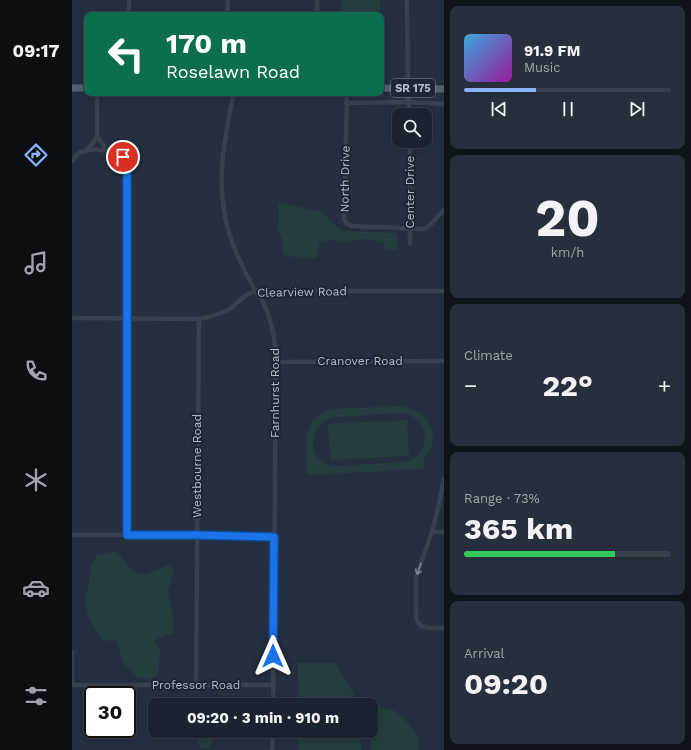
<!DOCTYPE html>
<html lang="en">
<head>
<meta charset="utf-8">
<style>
	:root { --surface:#1b2330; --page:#282f3c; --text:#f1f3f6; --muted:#a0a4ab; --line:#39404c; --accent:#88b3fb }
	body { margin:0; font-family:"Work Sans",sans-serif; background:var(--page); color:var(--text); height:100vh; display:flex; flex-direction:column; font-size:15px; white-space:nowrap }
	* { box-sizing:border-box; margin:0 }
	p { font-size:13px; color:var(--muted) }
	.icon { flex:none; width:22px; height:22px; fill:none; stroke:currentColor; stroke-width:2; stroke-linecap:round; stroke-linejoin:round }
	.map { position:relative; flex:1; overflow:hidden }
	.details { display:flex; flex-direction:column; gap:6px; padding:6px; background:#0f131a; width:247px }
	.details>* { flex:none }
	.banner { position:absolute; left:12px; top:12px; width:300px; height:84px; border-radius:8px; box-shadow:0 2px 10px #0003,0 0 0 1px var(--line); background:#0b6e4f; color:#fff; overflow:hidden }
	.tools { position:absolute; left:320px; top:108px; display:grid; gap:8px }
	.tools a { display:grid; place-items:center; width:40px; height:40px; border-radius:8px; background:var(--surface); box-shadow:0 2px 10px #0003,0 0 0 1px var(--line); font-size:20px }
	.speed { position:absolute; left:12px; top:686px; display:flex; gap:8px; font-size:20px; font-weight:700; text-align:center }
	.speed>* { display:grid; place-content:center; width:52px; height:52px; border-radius:50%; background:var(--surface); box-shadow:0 2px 10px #0003,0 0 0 1px var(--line); line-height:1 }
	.speed .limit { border:2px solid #111; border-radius:6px; background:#fff; color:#111 }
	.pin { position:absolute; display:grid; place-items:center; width:34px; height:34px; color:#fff; margin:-17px; border:2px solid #fff; border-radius:50%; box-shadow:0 1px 4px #0007 }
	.me { position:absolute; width:44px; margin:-22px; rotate:0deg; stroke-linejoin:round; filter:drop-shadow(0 0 3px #0008) }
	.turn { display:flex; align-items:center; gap:14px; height:84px; padding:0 16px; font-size:18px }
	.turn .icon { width:52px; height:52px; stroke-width:2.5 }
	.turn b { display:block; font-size:28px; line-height:34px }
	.big { font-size:30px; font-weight:700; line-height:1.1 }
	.details .card { flex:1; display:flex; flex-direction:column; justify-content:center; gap:6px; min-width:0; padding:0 14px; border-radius:8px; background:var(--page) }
	.details .dial { align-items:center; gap:0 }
	.dial b { font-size:52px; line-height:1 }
	.song { display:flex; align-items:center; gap:12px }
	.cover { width:48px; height:48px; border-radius:6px; background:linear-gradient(135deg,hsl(200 70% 55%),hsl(300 70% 35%)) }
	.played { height:4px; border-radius:2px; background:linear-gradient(90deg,var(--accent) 35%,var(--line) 35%) }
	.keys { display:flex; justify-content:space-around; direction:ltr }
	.heat { display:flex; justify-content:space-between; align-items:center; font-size:22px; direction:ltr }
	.charge { height:6px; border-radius:3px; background:linear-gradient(90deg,#34c759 73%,var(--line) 0) }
	.trip { position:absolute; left:76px; top:698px; width:230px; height:40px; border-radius:8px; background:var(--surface); box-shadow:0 2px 10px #0003,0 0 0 1px var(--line); font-weight:700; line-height:40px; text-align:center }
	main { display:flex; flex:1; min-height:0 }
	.menu { display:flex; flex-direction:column; width:72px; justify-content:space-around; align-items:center; background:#0b0e13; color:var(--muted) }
	.menu .icon { width:28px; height:28px }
	.menu .current { color:var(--accent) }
	.menu b { font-size:18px; color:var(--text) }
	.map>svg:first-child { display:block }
	.green { fill:#263d40; fill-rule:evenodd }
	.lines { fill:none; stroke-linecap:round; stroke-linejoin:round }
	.street { stroke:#38414f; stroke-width:4.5 }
	.primary { stroke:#56606f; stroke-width:7 }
	.oneway { stroke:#7c8593 }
	.route-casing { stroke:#114b97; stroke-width:10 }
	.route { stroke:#1a73e8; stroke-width:7 }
	.labels { text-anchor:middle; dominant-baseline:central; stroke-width:4; stroke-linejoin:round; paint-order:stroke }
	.shield { fill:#1d2634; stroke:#878f9d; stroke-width:1 }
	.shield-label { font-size:11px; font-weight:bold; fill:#b4bcca }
	.street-label { font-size:12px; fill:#b4bcca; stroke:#1d2634 }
</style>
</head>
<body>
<main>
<nav class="menu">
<b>09:17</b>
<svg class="icon current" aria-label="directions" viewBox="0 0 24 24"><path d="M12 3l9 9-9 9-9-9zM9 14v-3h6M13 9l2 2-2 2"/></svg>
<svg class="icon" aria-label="music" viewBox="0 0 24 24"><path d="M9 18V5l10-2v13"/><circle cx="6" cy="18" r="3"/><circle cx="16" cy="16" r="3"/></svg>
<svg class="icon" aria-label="phone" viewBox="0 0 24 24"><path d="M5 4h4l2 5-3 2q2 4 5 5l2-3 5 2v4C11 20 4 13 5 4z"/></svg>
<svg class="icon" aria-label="climate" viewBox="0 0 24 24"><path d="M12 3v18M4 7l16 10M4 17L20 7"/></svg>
<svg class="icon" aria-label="car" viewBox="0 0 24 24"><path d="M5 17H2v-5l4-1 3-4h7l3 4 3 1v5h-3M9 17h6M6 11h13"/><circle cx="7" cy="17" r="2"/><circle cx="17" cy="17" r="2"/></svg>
<svg class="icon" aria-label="filters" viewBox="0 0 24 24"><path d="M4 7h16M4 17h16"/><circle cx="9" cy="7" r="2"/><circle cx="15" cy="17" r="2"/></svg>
</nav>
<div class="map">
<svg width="372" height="750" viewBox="0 0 372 750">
	<rect width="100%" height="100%" fill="#242f40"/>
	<path class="green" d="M270,0H309L307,15H269Z
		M206,202L249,212L270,231L325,233V250L313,249L311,242L291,239L271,242L258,240L248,242L244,258L221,257L211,255C209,244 212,240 205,230L207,217Z
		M327,406C348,407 365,424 360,446C358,451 354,455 352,460C351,462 352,466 352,469L235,475L234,437L240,421L248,414L261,409ZM327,413C360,414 362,458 330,462C314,463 299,464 283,465C275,465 266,467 258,465C232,457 237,421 264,417Z
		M335,420L337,456L258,460L256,424Z
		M44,551L62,572L74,575L97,565L102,572L96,591L101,614V633L100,635L94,634L83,640L88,651L86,675L77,680L65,677L52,664L44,640L31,641L16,617L13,600L17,581L19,564L25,555Z
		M226,663H263L282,694L284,705H226Z
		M299,707H310L323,711L331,717L346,736L347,750H299L297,731H299Z
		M226,731H287L290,750H226Z
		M133,733L138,735L140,740L138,747L133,749L128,747L125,740Z"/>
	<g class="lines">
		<path class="street" d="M335,0L336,88L337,115
			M57,15V0
			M155,15L156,0
			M245,15V0
			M25,93V136L35,151
			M160,93L161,96C150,150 141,198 164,252C169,264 176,278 183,290C185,294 189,298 191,302C201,323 203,340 204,362L201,705
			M275,93L272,219L275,224L280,226L352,229L358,225L372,210
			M274,103L337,102L372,104
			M338,141V244
			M13,152L21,143L25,136
			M0,161C9,143 38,150 51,157L55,168V535
			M0,318L127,319L141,316L158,309L173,296L183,291H372
			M204,362L372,361
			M372,479L367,504L360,532L344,576V612L345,621L349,626L357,628H372
			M360,532H372
			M0,535H125L202,537
			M0,652V685
			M0,685H201
			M124,685L127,319
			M200,750L201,731"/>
		<path class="primary" d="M0,88H15
			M309,88L372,89"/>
	</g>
	<defs><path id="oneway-shaft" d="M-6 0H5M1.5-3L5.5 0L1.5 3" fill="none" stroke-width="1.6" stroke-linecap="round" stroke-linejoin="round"/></defs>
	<use class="oneway" href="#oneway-shaft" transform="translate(347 569) rotate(110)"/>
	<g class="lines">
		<g class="route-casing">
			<path id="route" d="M51,157L55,168V535H125L202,537L201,656"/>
		</g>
		<use href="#route" class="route"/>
	</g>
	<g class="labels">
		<rect class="shield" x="319" y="79" width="44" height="18" rx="3"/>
		<g class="shield-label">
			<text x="341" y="88">SR 175</text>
		</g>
		<g class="street-label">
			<text transform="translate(273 179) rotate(-89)">North Drive</text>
			<text transform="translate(338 192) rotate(-90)">Center Drive</text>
			<text transform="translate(230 292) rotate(-1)">Clearview Road</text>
			<text x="288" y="361">Cranover Road</text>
			<text transform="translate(203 393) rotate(-90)">Farnhurst Road</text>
			<text transform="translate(125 466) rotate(-90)">Westbourne Road</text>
			<text x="124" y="685">Professor Road</text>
		</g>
	</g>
</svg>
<div class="tools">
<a><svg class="icon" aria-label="search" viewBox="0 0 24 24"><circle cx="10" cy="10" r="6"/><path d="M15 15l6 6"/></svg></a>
</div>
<div class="speed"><div class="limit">30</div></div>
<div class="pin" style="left:51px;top:157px;background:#d93025"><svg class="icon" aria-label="arrive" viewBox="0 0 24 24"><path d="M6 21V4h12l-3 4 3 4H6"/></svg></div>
<svg class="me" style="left:201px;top:656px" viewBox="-20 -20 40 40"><path d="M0-17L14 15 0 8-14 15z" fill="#1a73e8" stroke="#fff" stroke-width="4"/></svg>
<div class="trip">09:20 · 3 min · 910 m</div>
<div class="banner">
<div class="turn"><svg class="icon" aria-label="left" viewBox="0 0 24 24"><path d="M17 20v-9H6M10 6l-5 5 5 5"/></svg><div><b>170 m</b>Roselawn Road</div></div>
</div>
</div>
<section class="details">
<div class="card">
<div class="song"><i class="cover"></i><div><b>91.9 FM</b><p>Music</p></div></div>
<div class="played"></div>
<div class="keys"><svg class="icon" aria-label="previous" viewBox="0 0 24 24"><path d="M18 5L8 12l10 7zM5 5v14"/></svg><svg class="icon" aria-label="pause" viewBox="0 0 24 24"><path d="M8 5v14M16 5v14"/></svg><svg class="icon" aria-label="next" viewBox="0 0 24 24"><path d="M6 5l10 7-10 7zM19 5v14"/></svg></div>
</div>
<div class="card dial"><b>20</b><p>km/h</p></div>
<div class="card"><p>Climate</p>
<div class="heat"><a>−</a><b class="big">22°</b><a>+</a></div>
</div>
<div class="card"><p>Range · 73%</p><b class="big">365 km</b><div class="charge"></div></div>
<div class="card"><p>Arrival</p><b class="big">09:20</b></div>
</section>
</main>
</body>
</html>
